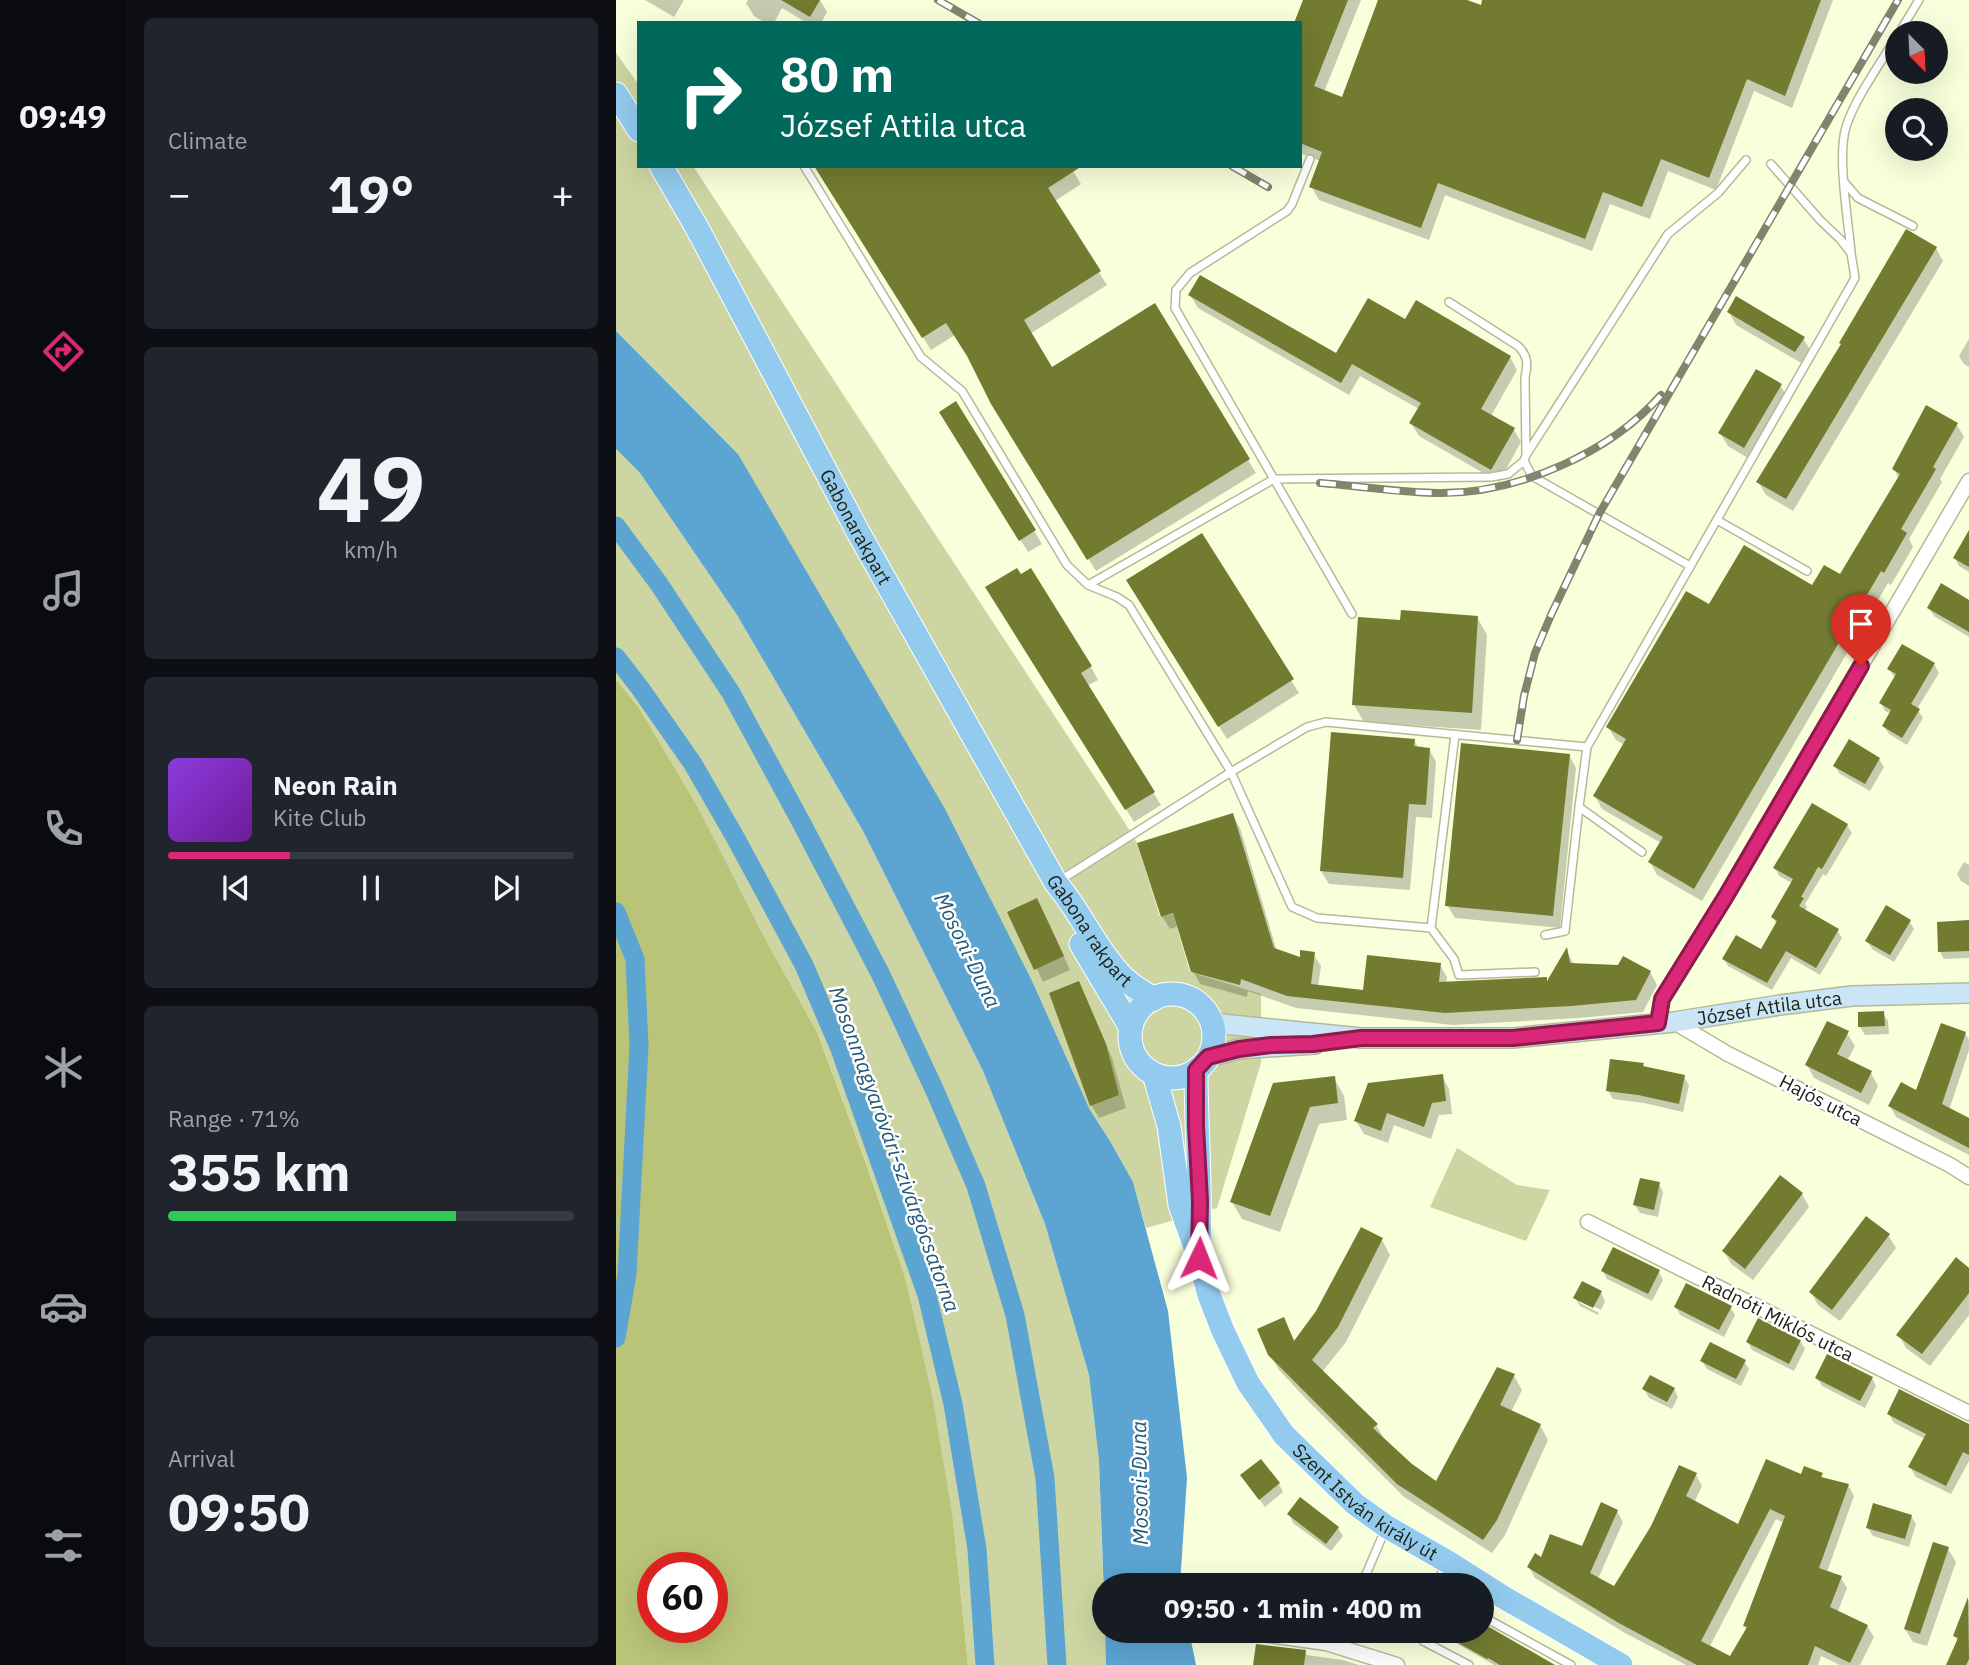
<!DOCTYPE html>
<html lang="en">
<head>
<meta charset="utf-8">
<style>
	:root { --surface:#171b24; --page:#20242c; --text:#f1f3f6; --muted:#9ea1a6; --line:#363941; --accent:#db2777 }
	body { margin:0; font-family:"IBM Plex Sans",sans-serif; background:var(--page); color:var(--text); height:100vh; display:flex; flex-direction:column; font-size:26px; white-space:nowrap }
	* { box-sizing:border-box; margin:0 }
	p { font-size:23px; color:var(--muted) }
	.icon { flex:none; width:38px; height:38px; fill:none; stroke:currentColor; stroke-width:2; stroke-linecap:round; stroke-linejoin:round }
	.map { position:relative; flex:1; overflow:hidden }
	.sheet { display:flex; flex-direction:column; gap:18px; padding:18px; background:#0d0f14; width:490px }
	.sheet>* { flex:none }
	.top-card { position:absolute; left:21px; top:21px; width:665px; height:147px; border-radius:0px; box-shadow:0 7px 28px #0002; background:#00695c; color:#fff; overflow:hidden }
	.needle { width:46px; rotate:156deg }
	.buttons { position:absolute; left:1269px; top:21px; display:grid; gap:14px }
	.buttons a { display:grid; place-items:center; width:63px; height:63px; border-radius:50%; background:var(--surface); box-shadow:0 7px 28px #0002; font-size:35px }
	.speed { position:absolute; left:21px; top:1552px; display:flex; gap:14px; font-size:35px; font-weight:700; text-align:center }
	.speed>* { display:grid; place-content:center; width:91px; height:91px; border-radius:50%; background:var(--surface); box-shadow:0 7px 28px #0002; line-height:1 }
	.speed .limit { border:10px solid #d22; background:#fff; color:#111 }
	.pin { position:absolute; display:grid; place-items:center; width:60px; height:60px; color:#fff; margin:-72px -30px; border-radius:50% 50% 50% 0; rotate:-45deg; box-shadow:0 0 7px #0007 }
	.pin .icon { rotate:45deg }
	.me { position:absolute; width:77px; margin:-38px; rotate:2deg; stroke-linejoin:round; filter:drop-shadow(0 0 5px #0008) }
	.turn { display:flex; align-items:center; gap:24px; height:147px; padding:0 28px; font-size:32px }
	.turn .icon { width:91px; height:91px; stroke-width:2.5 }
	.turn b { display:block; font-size:49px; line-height:60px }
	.big { font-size:52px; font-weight:700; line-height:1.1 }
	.sheet .widget { flex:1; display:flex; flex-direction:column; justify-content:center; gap:10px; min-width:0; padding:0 24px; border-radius:10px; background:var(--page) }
	.sheet .dial { align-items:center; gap:0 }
	.dial b { font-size:91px; line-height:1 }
	.song { display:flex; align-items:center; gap:21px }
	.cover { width:84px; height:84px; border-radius:10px; background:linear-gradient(135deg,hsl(270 70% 55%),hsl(280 70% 35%)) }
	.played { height:7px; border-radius:4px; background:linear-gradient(90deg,var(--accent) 30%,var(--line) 30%) }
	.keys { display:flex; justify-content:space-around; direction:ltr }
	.heat { display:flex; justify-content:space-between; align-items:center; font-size:38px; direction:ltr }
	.charge { height:10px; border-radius:5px; background:linear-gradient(90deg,#34c759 71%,var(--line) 0) }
	.trip { position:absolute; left:476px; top:1573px; width:402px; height:70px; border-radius:35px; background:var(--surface); box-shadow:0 7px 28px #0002; font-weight:700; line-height:70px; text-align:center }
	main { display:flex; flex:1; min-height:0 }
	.tabs { display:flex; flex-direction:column; width:126px; justify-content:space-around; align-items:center; background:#090b0e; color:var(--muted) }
	.tabs .icon { width:49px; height:49px }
	.tabs .on { color:var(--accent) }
	.tabs b { font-size:32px; color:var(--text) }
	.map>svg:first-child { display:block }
	.green { fill:#cdd6a2 }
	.forest { fill:#b9c478; fill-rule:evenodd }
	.water { fill:#5ca4d2 }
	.shadow { fill:#0003; fill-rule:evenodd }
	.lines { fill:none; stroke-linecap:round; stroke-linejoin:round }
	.canal { stroke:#5ca4d2; stroke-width:19 }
	.building { fill:#727b30; fill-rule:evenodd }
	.lane-casing { stroke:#b4ba98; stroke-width:10 }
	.street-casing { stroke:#b4ba98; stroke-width:17 }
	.secondary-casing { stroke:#b4ba98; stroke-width:22 }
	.primary-casing { stroke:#fff; stroke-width:25 }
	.lane { stroke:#fff; stroke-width:7 }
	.street { stroke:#fff; stroke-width:14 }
	.secondary { stroke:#c9e5f6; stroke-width:19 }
	.primary { stroke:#93cbee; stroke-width:23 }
	.rail-casing { stroke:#81856e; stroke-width:8 }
	.rail { stroke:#fff; stroke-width:5; stroke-dasharray:16; stroke-linecap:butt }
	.route-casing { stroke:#8e194d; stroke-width:18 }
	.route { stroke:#db2777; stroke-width:12 }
	.labels { text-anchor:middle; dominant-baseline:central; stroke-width:5; stroke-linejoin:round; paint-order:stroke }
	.street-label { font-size:19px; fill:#1e2013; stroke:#fff }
	.water-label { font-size:21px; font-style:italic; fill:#215777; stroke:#fff }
</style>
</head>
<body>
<main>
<nav class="tabs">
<b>09:49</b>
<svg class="icon on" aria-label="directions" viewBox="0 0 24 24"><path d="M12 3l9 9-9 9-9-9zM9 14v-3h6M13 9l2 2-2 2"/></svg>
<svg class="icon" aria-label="music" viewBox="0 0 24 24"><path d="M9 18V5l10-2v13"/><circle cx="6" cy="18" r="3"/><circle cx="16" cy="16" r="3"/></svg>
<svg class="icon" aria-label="phone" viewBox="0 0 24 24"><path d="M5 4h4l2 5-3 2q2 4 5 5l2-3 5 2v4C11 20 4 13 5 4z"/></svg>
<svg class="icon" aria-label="climate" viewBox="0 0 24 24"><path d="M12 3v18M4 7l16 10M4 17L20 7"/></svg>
<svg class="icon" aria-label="car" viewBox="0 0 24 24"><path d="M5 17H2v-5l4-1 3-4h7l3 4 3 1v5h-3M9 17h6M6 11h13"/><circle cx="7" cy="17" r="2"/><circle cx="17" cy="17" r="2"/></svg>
<svg class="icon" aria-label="filters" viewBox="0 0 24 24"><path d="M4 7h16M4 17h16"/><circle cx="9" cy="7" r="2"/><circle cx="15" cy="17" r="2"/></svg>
</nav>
<section class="sheet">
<div class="widget"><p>Climate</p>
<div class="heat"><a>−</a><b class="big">19°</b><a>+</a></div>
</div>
<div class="widget dial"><b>49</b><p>km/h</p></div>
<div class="widget">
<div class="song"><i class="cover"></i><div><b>Neon Rain</b><p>Kite Club</p></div></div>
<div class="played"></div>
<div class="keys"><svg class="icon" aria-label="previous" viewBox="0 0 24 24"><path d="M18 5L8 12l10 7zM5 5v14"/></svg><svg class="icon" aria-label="pause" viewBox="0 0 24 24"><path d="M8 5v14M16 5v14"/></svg><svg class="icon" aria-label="next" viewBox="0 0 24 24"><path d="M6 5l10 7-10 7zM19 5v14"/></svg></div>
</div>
<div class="widget"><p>Range · 71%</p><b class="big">355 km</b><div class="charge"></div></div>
<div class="widget"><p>Arrival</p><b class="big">09:50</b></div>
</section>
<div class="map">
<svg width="1353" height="1665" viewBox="0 0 1353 1665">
	<rect width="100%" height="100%" fill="#f8ffdb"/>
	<path class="green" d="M0,53L23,85V166H77L509,823L521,843L544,917L557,914L574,972L645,994V1063L601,1208L530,1228L517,1182L494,1141L474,1110L417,983L122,454L0,331Z
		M0,449L24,473L121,615L247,831L367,1071L429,1224L473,1375L483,1461L490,1665H352L337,1519L289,1277L250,1162L201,1032L152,944L83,809L22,708L0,680Z
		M841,1148L901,1185L934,1190L910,1241L814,1207Z"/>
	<path class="forest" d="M0,680L22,707L83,809L152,944L201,1032L250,1163L289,1277L316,1395L337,1519L352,1665H0ZM37,1568H96V1628H37Z"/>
	<path class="water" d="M0,331L122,454L329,809L417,983L474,1110L494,1141L517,1182L552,1311L571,1478L564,1585L488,1586V1597L483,1461L473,1375L429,1224L367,1071L247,831L121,615L24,473L0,449Z
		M489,1631H573L580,1665H490Z"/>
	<path class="shadow" d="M29,0H68L58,17Z
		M132,0H204L211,12L205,23H191L166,8L158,23H149L138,16L130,3Z
		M689,0H745L708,92L727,99L763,0H846L886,14L891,0H1217L1176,108L1138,91L1100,190L1052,171L1034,219L994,204L976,251L829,195L813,240L703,200L695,186L704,161L684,153V23Z
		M454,166L465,184L439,201L491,285L414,334L435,369L538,306L640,473L480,571L385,417L355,361L339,335L315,350L205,175Z
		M1320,248L1327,261L1177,511L1150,495L1142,482L1226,344Z
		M574,295L720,356L790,321L894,357L901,370L875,416L898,430L905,442L883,482L803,436L795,423L803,409L744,376L733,395L582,308Z
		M1113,312L1187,338L1195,351L1187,364L1120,325Z
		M1353,339V367L1348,364L1343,356Z
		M1164,385L1172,398L1135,460L1112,446L1104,433Z
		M340,403L426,544L412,552L333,425Z
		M1341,425L1348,437L1324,479L1326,482L1293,539L1297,547L1275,585L1272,583L1086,901L1041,875L1034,862L1045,843L986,809L979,796L1009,745L1000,740L992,727L1094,607L1197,587L1225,576L1283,479L1278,469Z
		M1353,534V572L1343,566L1339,558Z
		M585,536L683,693L611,739L520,594Z
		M379,601L475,667L482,680L471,686L545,805L518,822Z
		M1353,602V637L1318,616L1313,608Z
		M861,617L871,635L865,730L748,722L738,705Z
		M1318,664L1323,673L1301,709L1307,718L1291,745L1273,734L1268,726L1275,714L1269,711L1265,703L1279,678L1273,669Z
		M798,740L803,749H813L820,762L816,818L800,817L794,890L713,884L705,871Z
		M953,755L960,768L944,928L839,918L831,905Z
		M1263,759L1268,767L1254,791L1224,774L1219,766Z
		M617,816L624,828L661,951L685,959L697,954L705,966L702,987L748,992L824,965L831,977L830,983L930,979L932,982L951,951L958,965L1034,972L1041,985L1027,1012L963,1018L837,1025L680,1008L632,991L631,997L584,984L577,971L563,926L554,929L546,916Z
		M1231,825L1236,833L1210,876L1207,874L1189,904L1191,907L1189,911L1221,930L1226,938L1204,975L1175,958L1156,990L1112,966L1108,959L1145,952L1161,925L1157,917L1176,883L1163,876L1159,868Z
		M1348,862L1353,865V886L1345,881L1341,874Z
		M394,913H428L454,970L427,982Z
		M1353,919V958L1328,959L1324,952Z
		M1293,921L1298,929L1278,962L1256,949L1251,941Z
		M435,994L469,996L496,1058L510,1108L483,1118L476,1106Z
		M1267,1013L1272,1021L1273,1034L1249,1035L1244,1027Z
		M1231,1033L1239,1046L1231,1061L1255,1073L1262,1086L1253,1105L1198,1078L1191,1065Z
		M1349,1033L1353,1040V1050L1333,1110L1353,1120V1155L1280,1117L1274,1106L1301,1092Z
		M1027,1065L1029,1068L1068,1077L1073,1085L1067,1112L1028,1103L997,1099L992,1091Z
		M826,1076L833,1089L836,1114L823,1115L815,1139L778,1125L772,1143L748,1134L740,1121Z
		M718,1078L728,1096L731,1120L703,1124L664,1232L626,1219L616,1202L658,1085Z
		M1043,1184L1047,1192L1042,1217L1024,1213L1019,1205Z
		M1186,1194L1193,1207L1137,1280L1115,1264L1108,1251Z
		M1272,1235L1280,1248L1224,1321L1202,1305L1195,1292Z
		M766,1240L774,1255L730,1342L706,1372L760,1425L769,1440L795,1466L820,1484L898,1376L906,1390L895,1412L924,1425L932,1440L889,1535L876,1553L788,1497L693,1402L663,1370L654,1354L667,1319L680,1343Z
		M1353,1270V1315L1314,1366L1290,1348L1283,1335Z
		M987,1271L1043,1272L1047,1280L1036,1301L991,1279Z
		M985,1293L989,1301L985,1310L964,1299V1303L983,1313L982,1315L964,1306L959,1298Z
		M1060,1307H1114L1119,1315L1108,1337L1064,1315Z
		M1184,1341L1189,1349L1178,1371L1136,1350L1132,1342Z
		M1086,1361H1128L1133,1369L1125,1386L1091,1369Z
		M1201,1378H1256L1260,1386L1249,1408L1206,1386Z
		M1028,1389H1058L1062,1397L1056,1409L1033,1398Z
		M1273,1414L1353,1425V1461L1335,1494L1300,1477L1294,1467L1309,1439L1278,1423Z
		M1080,1475L1086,1486L1078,1503L1122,1527L1186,1477L1205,1475L1208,1480L1232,1485L1238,1496L1211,1572L1225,1578L1231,1588L1222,1611L1251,1626L1258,1637L1244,1665H1224L1205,1656L1202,1665H1070L1009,1633L919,1578L913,1567L925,1559L966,1548L1001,1511L1007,1522L982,1579L999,1589ZM1160,1519L1168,1523L1129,1626L1131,1630L1114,1658L1093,1648Z
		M626,1476L663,1484L667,1492L649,1507Z
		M673,1514L722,1528L727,1536L715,1551L677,1523Z
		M1295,1516L1300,1524L1293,1547L1257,1536L1252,1528Z
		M1332,1549L1340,1562L1311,1646L1297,1642L1289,1629Z
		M1353,1599V1665H1332L1342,1642L1339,1636Z
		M819,1631H866L933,1665H878Z
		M689,1652L691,1655L726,1660L743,1665H639Z"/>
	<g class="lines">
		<path class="canal" d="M0,526L43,584L115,693L185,822L265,975L319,1091L360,1186L399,1315L429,1478L441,1665
			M0,657L24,688L77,764L119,837L188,965L224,1049L311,1295L337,1404L361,1549L369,1665
			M0,912L19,959L23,1046L11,1274L0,1338"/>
	</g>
	<path class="building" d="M165,0H204L194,17Z
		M687,0H732L698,86L726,97L762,0H851L865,5L866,0H1205L1169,96L1131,79L1093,178L1045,159L1026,207L987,192L969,239L822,183L805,228L693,187L706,152L684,143V23H678Z
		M198,166H466L432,188L485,271L408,320L436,367L539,303L634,459L471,560L375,404L351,356L330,323L306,338Z
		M1290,229L1321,247L1170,499L1140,482L1225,344L1223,343Z
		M584,275L720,353L752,298L789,319L800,300L895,356L865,409L899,428L875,470L793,423L805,403L736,364L725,383L572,295Z
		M1120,296L1189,337L1179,352L1111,312Z
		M1140,369L1166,384L1128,448L1102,433Z
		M340,401L420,530L403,541L323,412Z
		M1310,405L1342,423L1317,467L1320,469L1285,529L1291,533L1268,573L1265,571L1078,889L1032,862L1047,837L977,796L1010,739L990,727L1070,591L1093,604L1128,545L1196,585L1208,565L1224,574L1284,474L1276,469Z
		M1353,530V567L1337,558Z
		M586,533L678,679L602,727L510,580Z
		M401,568L405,574L415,568L476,666L465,673L539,792L509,810L369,587Z
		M1325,583L1353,600V632L1311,608Z
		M785,610L862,616L856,713L736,705L742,617L784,620Z
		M1286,644L1319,663L1295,704L1304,709L1286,738L1266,726L1275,710L1263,703L1280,674L1271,669Z
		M715,732L799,739L798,746L814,748L810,805L793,804L787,878L704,871Z
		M1233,739L1264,758L1249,784L1217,766Z
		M845,743L954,754L937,916L829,906Z
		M1196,803L1232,824L1206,869L1202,867L1185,897L1188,898L1183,906L1223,929L1200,968L1170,951L1151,983L1106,959L1120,935L1145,949L1161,921L1155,917L1177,879L1157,868Z
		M617,813L658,948L684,957V950L699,952L695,984L747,990L751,955L825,963L823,982L931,977V981L951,947L954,963L1002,965L1007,956L1035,971L1020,1000L955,1006L829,1013L671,996L625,979L624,985L575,972L557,913L545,917L521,843Z
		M421,898L448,956L418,970L391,912Z
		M1270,905L1295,920L1274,955L1249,941Z
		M1353,920V951L1322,952L1321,922Z
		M463,981L490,1044L503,1095L474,1106L433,993Z
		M1268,1011L1269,1026L1242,1027V1012Z
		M1211,1021L1233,1031L1221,1054L1256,1071L1245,1093L1189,1065Z
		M1325,1023L1350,1032L1326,1104L1353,1118V1148L1272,1106L1285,1082L1300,1090Z
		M994,1059L1028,1063L1027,1066L1069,1075L1063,1104L1022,1095L990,1091Z
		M827,1074L830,1101L816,1103L808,1127L771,1113L765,1131L738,1121L752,1083Z
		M719,1076L722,1103L694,1107L654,1216L614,1202L657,1083Z
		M1164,1175L1187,1193L1129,1269L1106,1251Z
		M1024,1178L1044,1182L1038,1210L1017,1205Z
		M1250,1216L1274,1234L1216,1310L1193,1292Z
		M745,1227L767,1238L722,1327L696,1360L762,1424L757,1428L796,1464L820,1481L881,1367L899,1374L884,1405L925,1424L881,1520L867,1540L781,1484L652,1355L641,1329L668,1317L678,1341L700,1311Z
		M997,1247L1044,1270L1032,1294L985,1271Z
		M1340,1257L1353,1268V1293L1306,1354L1280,1335Z
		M966,1281L986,1291L977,1308L957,1298Z
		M1070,1283L1116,1306L1103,1330L1058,1307Z
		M1142,1318L1185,1340L1173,1364L1130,1342Z
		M1094,1342L1130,1360L1120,1379L1084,1361Z
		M1211,1354L1257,1377L1244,1401L1199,1378Z
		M1034,1375L1059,1388L1051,1402L1026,1389Z
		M1283,1389L1353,1424V1455L1347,1452L1330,1486L1292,1467L1310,1434L1271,1414Z
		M645,1459L664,1483L643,1500L624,1475Z
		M1150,1459L1185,1474L1188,1466L1207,1473L1205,1477L1233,1484L1203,1568L1226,1576L1214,1607L1252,1625L1234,1663L1199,1646L1192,1665H1081L1001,1622L911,1567L919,1553L925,1557L934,1534L966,1546L985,1502L1002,1510L974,1573L998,1586L1035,1526L1063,1465L1081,1473L1070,1496L1122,1524ZM1154,1509L1169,1516L1127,1626L1131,1627L1114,1656L1085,1641Z
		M684,1497L723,1527L710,1544L671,1514Z
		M1257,1503L1296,1515L1289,1539L1250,1528Z
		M1317,1542L1333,1547L1304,1634L1288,1629Z
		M1352,1597L1353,1659L1350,1665H1330L1342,1638L1337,1636Z
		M866,1623L894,1639L939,1665H884L872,1658L871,1659L821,1631H866Z
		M640,1644L690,1650L688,1665H637Z"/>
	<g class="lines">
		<g class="lane-casing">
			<path id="lane" d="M1283,33L1303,0
				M694,159L676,204L671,211L574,273L560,290L559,308L736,614
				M188,166L305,357L346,391L451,565L472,585L501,597L513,605L615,772L676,907L701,918L815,928L839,735
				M1229,183L1242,198L1297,226
				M1235,252C1232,219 1221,156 1230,127C1238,100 1266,61 1281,36
				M833,302L902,346C912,356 912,364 909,377L910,455
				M908,461L910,455L1052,234L1102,193L1130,160
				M1101,520L1191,571
				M472,585L658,479L875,477L892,474L908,461L916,476L1074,566
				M1026,852L963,807L971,747L1239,278L1235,253L1224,239L1204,220L1155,164
				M443,881L615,772L691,727L710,722L971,747
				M815,928L838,959L843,975L919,972
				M929,935L949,931L963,807
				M745,1586L769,1530
				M821,1586L820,1584L830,1565
				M866,1616L955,1665
				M804,1631L807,1641L853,1665
				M717,1645L723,1631"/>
		</g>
		<g class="street-casing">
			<path id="street" d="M1058,1022L1112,1054L1334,1165L1353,1177
				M1042,1023L1046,999L1110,896L1353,481
				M972,1222L1353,1413
				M639,1633L710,1643L781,1665"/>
		</g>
		<g class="secondary-casing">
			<g id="secondary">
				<path id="s1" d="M596,1023L745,1038H897L1058,1022L1164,1005L1236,996L1353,993"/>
				<path d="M592,1057L623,1049L699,1044"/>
			</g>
		</g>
		<g class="primary-casing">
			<g id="primary">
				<path d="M0,94L23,130"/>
				<path id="s2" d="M45,166L80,226L242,532L440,883C464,911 478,946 503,973C512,984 525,991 538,999"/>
				<path d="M465,944L515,1028"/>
				<circle cx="556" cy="1036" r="42"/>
				<path d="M580,1070C580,1128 585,1186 583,1244"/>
				<path id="s3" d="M538,1074L553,1126L564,1205L583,1258L593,1295L607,1331L632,1383L668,1435L739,1504L771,1527L832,1562L887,1597L1005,1665"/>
			</g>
		</g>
		<use href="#lane" class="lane"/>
		<use href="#street" class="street"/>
		<use href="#secondary" class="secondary"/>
		<use href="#primary" class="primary"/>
		<g class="rail-casing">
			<path id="rail" d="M322,0L362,23
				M616,166L652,187
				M704,483C744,486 786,493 826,493C903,493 995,452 1045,395
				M901,740L908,696L919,653L935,615L983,514L1282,0"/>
		</g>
		<use href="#rail" class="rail"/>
	</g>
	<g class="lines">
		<g class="route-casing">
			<path id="route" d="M583,1258L584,1201L580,1126V1070L592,1057L623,1049L655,1045L697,1044L745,1038H897L1042,1023L1046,999L1110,896L1245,666"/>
		</g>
		<use href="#route" class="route"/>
	</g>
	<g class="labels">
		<g class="street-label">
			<text stroke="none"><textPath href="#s2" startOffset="410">Gabonarakpart</textPath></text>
			<text stroke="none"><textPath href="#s2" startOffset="877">Gabona rakpart</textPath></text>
			<text stroke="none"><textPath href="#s1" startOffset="560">József Attila utca</textPath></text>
			<text transform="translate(1205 1100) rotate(27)">Hajós utca</text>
			<text transform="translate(1162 1318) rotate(27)">Radnóti Miklós utca</text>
			<text stroke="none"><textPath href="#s3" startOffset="494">Szent István király út</textPath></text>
		</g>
		<g class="water-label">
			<text transform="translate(352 950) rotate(64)">Mosoni-Duna</text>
			<text transform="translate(279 1149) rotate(70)">Mosonmagyaróvári-szivárgócsatorna</text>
			<text transform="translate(523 1483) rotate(-91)">Mosoni-Duna</text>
		</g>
	</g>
</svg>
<div class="buttons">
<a><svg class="needle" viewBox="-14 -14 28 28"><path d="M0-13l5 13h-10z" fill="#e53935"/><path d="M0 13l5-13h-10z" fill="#9ea1a6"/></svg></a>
<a><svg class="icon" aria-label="search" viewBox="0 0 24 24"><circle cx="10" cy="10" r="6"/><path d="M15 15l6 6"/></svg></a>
</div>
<div class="speed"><div class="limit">60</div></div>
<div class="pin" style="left:1245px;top:666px;background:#d93025"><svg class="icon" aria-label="arrive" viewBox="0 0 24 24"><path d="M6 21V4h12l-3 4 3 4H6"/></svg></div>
<svg class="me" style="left:583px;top:1258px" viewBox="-20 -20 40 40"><path d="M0-17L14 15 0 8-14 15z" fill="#db2777" stroke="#fff" stroke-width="4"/></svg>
<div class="trip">09:50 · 1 min · 400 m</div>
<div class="top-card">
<div class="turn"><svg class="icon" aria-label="right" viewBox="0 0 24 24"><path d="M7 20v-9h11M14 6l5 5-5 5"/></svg><div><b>80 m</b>József Attila utca</div></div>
</div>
</div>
</main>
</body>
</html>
